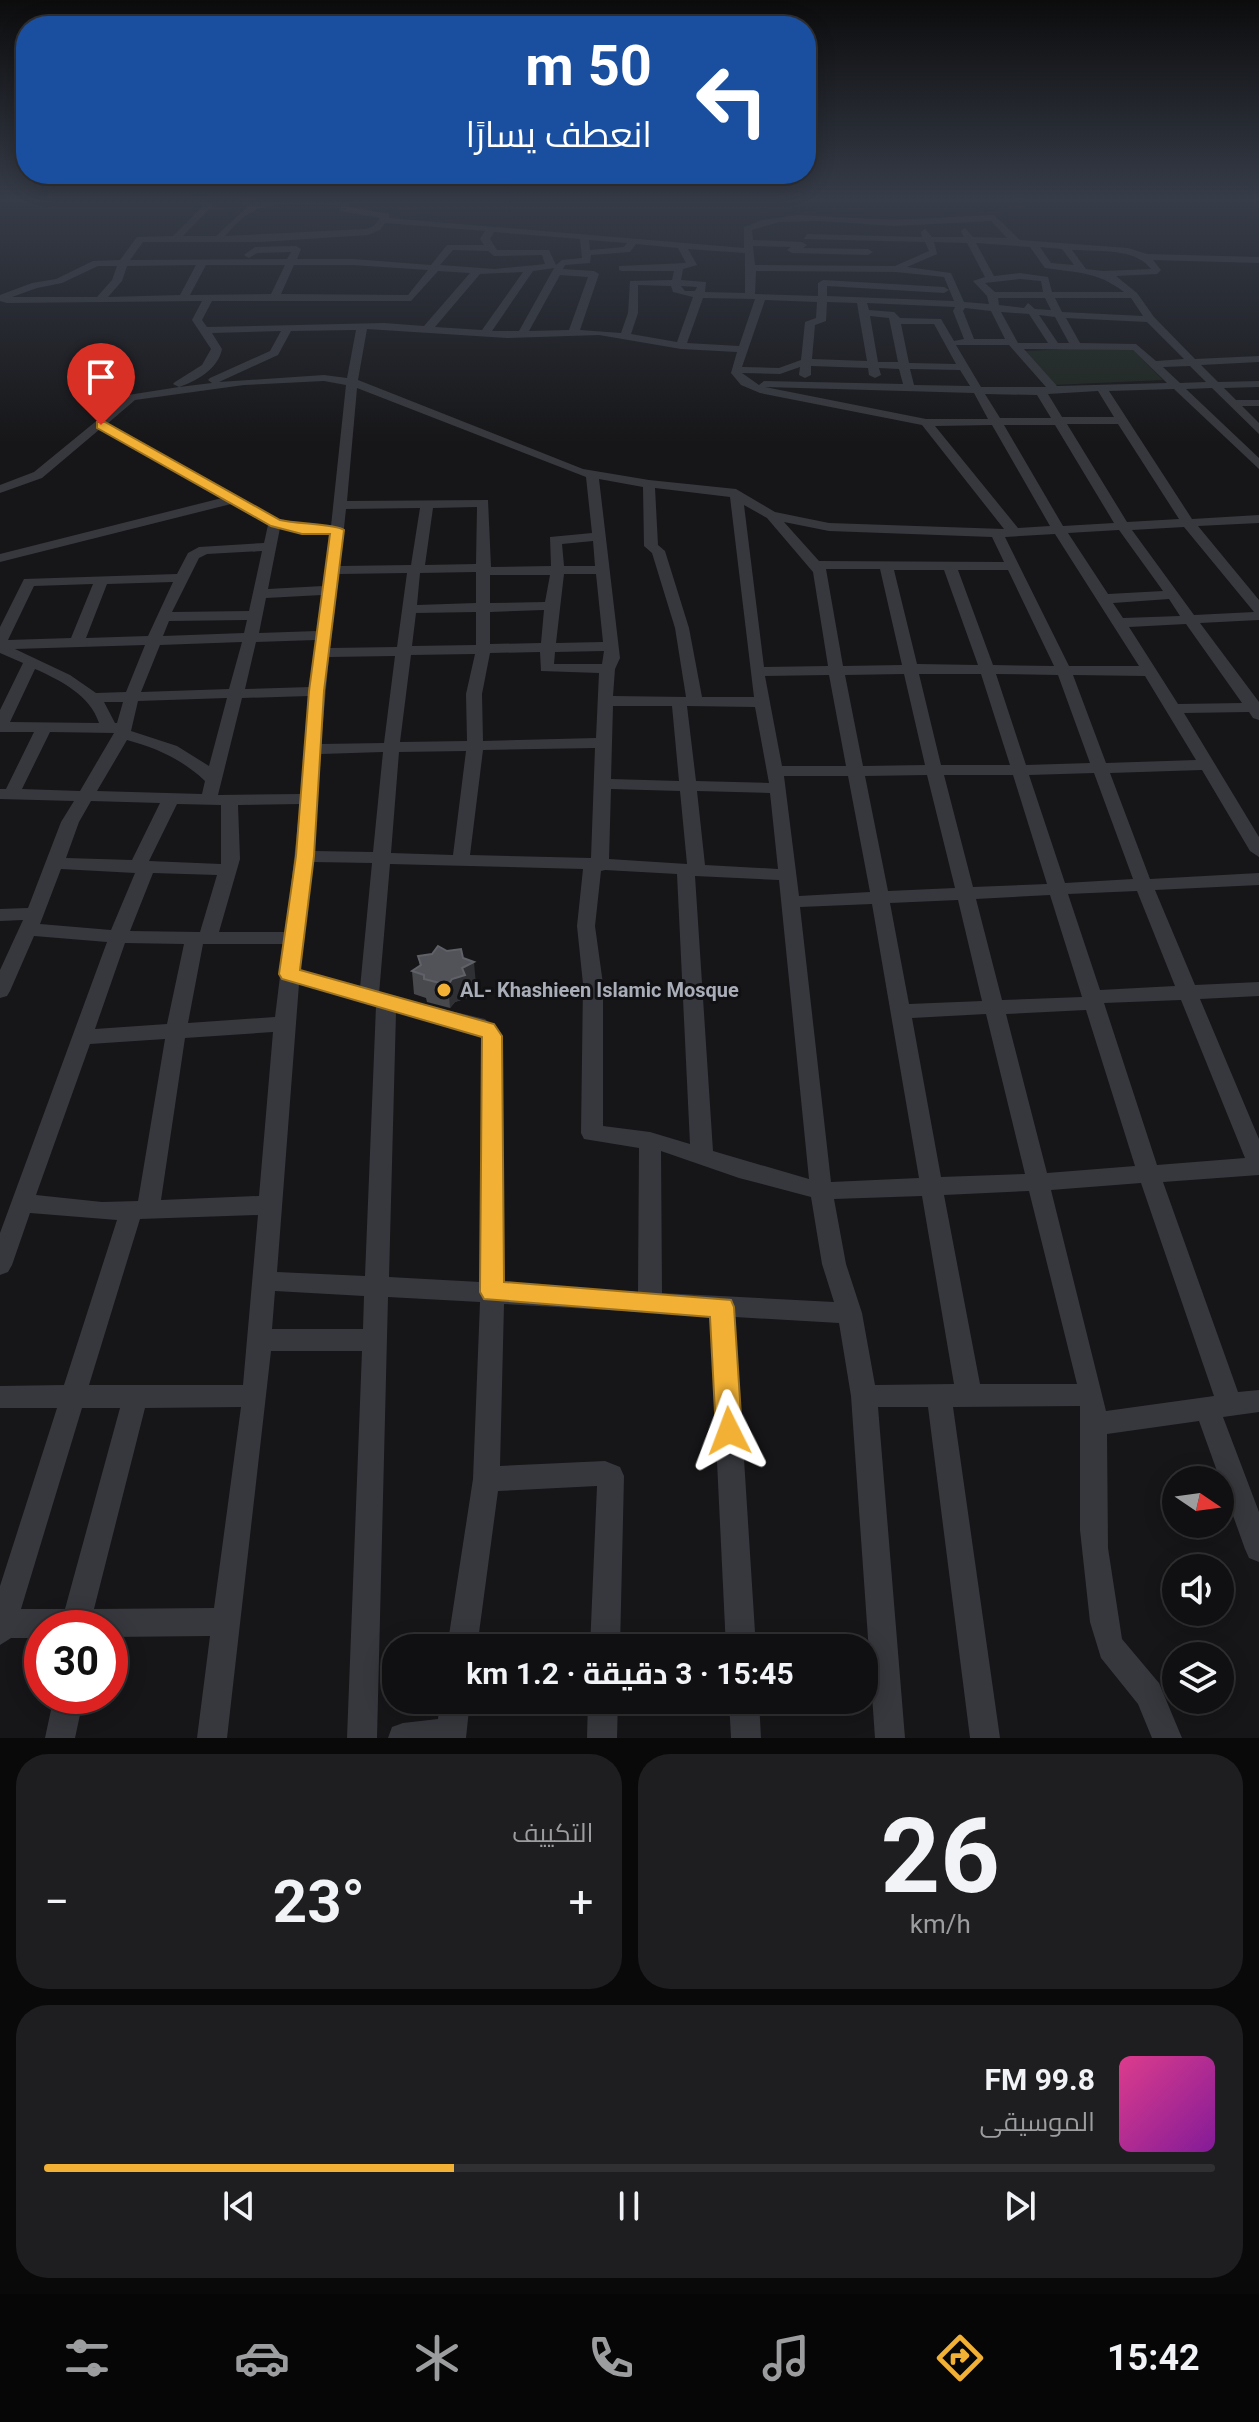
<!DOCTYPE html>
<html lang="ar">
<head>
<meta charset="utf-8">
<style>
	:root { --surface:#101012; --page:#1e1e20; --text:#f1f3f6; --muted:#9c9d9f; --line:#303032; --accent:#f2b134 }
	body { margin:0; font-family:Roboto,Cairo,sans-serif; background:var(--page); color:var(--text); direction:rtl; height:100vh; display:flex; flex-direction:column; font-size:30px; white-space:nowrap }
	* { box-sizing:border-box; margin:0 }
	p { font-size:26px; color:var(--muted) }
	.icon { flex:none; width:44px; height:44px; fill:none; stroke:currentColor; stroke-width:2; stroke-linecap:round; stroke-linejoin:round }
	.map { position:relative; height:1738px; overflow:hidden; direction:ltr }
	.panel { display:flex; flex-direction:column; gap:16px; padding:16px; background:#09090a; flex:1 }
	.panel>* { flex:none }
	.top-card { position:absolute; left:16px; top:16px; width:800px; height:168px; border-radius:32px; box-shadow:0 4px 20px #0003,0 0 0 2px var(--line); direction:rtl; background:#1a4fa0; color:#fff; overflow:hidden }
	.needle { width:52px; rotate:103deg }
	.fabs { position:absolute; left:1162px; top:1466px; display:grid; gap:16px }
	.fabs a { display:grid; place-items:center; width:72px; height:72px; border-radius:50%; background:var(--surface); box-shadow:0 4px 20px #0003,0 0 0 2px var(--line); font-size:40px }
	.speed { position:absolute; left:24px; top:1610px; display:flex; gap:16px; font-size:40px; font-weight:700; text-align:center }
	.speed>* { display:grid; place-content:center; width:104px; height:104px; border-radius:50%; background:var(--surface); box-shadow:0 4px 20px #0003,0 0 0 2px var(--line); line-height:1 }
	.speed .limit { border:12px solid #d22; background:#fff; color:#111 }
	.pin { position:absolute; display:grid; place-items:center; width:68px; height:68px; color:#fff; margin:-82px -34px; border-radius:50% 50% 50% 0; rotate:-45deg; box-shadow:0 0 8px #0007 }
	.pin .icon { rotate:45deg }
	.me { position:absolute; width:88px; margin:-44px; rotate:357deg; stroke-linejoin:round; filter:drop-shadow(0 0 6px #0008) }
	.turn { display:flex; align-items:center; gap:28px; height:168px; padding:0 32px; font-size:36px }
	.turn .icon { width:104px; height:104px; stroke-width:2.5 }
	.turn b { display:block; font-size:56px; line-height:68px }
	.big { font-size:60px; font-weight:700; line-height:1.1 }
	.panel .widget { flex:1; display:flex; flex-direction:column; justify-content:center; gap:12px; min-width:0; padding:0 28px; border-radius:32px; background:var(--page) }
	.panel .dial { align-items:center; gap:0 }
	.dial b { font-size:104px; line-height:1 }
	.song { display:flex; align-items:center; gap:24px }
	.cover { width:96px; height:96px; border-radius:12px; background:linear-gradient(135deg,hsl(330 70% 55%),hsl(290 70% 35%)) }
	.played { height:8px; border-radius:4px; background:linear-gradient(90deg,var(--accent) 35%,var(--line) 35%) }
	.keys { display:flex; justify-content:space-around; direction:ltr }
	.heat { display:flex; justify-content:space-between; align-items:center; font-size:44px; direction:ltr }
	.panel .tiles { flex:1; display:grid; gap:16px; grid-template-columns:1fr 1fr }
	.widget:last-child { grid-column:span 2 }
	.trip { position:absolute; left:382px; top:1634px; width:496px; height:80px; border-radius:32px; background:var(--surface); box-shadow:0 4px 20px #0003,0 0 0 2px var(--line); font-weight:700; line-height:80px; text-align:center; direction:rtl }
	.menu { display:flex; height:128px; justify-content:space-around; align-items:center; background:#060607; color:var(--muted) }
	.menu .icon { width:56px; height:56px }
	.menu .active { color:var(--accent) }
	.menu b { font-size:36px; color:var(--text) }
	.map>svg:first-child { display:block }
	.green { fill:#1e261f }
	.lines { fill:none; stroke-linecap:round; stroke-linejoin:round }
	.minor { fill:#37383d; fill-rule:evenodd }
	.wall { fill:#47494d }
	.shaded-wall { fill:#2f3033 }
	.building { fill:#525359; stroke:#5f6168; stroke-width:2 }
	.route { fill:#f2b134; stroke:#9d7322; stroke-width:2 }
	.poi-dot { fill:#f2b134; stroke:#111113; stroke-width:3 }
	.labels { text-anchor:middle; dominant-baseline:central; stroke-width:6; stroke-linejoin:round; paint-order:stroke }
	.poi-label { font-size:20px; font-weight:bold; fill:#a8adb8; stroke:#111113; text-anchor:start }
</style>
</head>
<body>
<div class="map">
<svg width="1259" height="1738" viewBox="0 0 1259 1738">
	<rect width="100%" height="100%" fill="#161618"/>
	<path class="green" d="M1129,346L1163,380L1054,385L1025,351Z"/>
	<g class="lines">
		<path class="minor" d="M194,200H205L213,205L183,236H216L247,207L241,203L243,200H251L250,202L276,200L350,202L349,207L389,214V218L744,248V227L762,220L798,215L894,220L994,215L1020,240L1128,248L1147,254L1259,257V263L1153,260L1161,270L1157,274L1116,276L1137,293L1154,317L1195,359L1259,356V362L1201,365L1218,382L1259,381V387L1224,388L1236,400H1259V406H1242L1259,423V434L1212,388L1186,389L1259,458V469L1174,389L1109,391L1192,519L1259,515V523L1198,526L1259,600V620L1200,623L1259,702V720L1253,718L1249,712L1184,713L1259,837V857L1250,851L1202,770L1110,773L1150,879L1259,873V885L1155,890L1195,985L1259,982V996L1200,999L1259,1139V1175L1163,1182L1238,1392L1259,1390V1412L1223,1417L1259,1512V1562L1249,1558L1245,1549L1199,1421L1107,1434L1108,1548L1122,1639L1159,1683L1182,1738H1152L1138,1704L1101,1658L1090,1622L1080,1530V1406L953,1407L1000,1738H970L928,1407H878L905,1738H875L851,1396L839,1323L735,1317L756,1648H726L710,1316L504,1304L500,1466L605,1461L620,1467L624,1476L620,1648H590L597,1486L498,1491L477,1648H447L473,1479L480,1302L388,1297L377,1738H347L362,1351H271L227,1738H197L210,1636L110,1637V1628H42V1638H11L0,1645V1586L57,1408H0V1386L64,1385L117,1220L30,1213L12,1265L8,1272L0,1275V1233L107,942L34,936L10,991L7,996L0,998V970L23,920L0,921V909L28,908L61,822L74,801L0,799V789H6L34,732H0V710L23,663L0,653V627L24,579L177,574L188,553L199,547L264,543L268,525L231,504L0,562V554L222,498L100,429L42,478L0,493V485L34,472L128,395L179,387L173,384L175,382L202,365L211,349L192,320L202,301L7,303L0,301V295L32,283L56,279L93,261L120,260L137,237L173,236L203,206ZM292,204L341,206L340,211L380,218L374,226L366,229L225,236C250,208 255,207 292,204ZM819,221L894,226L991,221L1007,238L973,237L965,228L961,231L964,237H932L925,229L921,232L922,237L807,234L804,239L925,242L929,251L895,266L755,265L753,246L791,247L787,250L792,253L868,255L873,252L868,249L803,248L807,245L802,242L753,240L752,230L779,222ZM385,223L485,231L480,239L484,245H447L431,265L353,259H297L301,249L296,246L255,247L244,255L249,258L257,253L291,252L287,259L130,260L143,242H261L368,235L380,230ZM494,232L580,239L582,258L562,260L556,265L549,250H497L490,239ZM589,240L627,243L624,247L590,250ZM934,242L967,243L985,277L973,281L987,296L989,304L964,302L951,273L907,267L937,254ZM976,243L1030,247L1045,268C1077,273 1097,271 1124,292H1052L1048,277L1020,273L994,276ZM636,244L678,248L686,263L619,266V270L622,271H674L672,280L630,281L628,313L621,333L580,330L599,274L594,271L563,269L565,265L590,263L591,255L630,252ZM1040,247L1062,249L1074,265L1051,263ZM688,249L745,253V293L705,292L706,282L681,280L683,269L697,265ZM453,250L488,251L494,256L542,255L545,264L495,269L440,265ZM1072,250C1098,252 1134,247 1151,269L1103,271L1086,269ZM196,265L180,295L108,297L122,281L127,266ZM206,265H285L271,294L190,295ZM294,265H353L428,270L408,295L281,294ZM98,266H117L112,280L97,297H12L37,288L62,283ZM554,268L519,331H492L533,271ZM438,271L470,273L424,326L384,323L207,327L202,320L212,301H411ZM756,271L896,272L944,277L954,301L827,296V286L944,293L949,290L944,287L823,280L818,283V296L755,294ZM523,272L482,330L435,327L480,274ZM560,275L588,277L569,330L529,331ZM1020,279L1041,281L1043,292H995L985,283ZM638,285L671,286L673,292L693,297L677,342L631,334L638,313ZM681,286L697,287L695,291H685ZM703,298L755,299L739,346L687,343ZM998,298H1045L1051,310L1035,309L1028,303L1024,308L999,305ZM1055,298H1131L1143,316L1062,312ZM765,300L817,302L816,318L805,322L801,360L779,368L742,367ZM827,302L857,303L867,361L812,359L815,325L826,321ZM867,303L955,307L953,311L964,339L954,341L941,319L900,318L894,312L869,310ZM965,308L991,311L1005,339H974L963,311ZM1001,312L1029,314L1048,343H1018ZM1039,315L1055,317L1069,343H1058ZM870,316L889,318L898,362H878ZM1066,318L1147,322L1184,359L1156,361L1136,344L1080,343ZM901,324H934L956,364L909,363ZM367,329L507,338L599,335L681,349L737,352L731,373L741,385L760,393L922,425L1004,529L829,523L775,512L736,489L649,480L583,469L358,380ZM356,330L347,378L324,375L219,382L278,355L291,331ZM281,331L270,351L210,378L208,380L212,383L179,387C197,381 218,369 222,349L212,333ZM956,345H1009L1046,387H981ZM1024,349L1133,350L1167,383L1057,386ZM811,366L868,368L869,375L875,378L881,375L879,368L899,369L903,384L764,381L759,385L742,373L780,374L800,367L799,375L805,378L811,375ZM1190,366L1206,382L1180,383L1163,367ZM910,369L960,370L970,386L914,385ZM324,381L346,385L331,526H302L280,520L107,424L135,400L244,385ZM765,387L974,393L988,419H926ZM357,388L586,477L592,533L550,537L551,566L491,567L488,500L347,501ZM1098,391L1114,417H1062L1048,394ZM985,394L1037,395L1051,418H1000ZM1067,424H1118L1179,519L1127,522ZM992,425L1050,526L1018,528L935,426ZM1004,425H1055L1114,523L1063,526ZM599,479L643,487L644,546L652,553L675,628L686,697L613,696L615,669L620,658ZM655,488L730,497L754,697H702L689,628L665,551L658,545ZM744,505L767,518L813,572L828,666L764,667ZM477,507L476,564L425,565L433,508ZM420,508L411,565L340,566L346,509ZM784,522L829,531L992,537L1004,562L819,561ZM1184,527L1254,612L1194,615L1132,530ZM280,528L302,534H330L323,586L268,589ZM1119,530L1163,591L1108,594L1068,533ZM1055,534L1139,666H1069L1005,537ZM593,541L595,566H564L562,544ZM262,551L249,611L172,612L199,558L207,554ZM826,569H880L902,665L843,666ZM894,570H944L978,665L917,664ZM958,570H1008L1054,666L993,665ZM476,572V603L417,605L420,573ZM407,573L397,647L330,648L339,574ZM564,574H596L603,642L556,643ZM490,575H550L545,602L490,603ZM173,582L148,636L86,638L107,584ZM93,584L71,638L8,640L34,586ZM322,595L317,631L259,633L266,598ZM1169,599L1180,616L1123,618L1113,603ZM544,610L541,643L490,644V612ZM476,612V645L412,646L416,613ZM247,620L244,633L163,636L169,621ZM1186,624L1242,703L1178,704L1129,627ZM316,640L310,687L245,689L256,642ZM242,642L229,689L141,692L160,645ZM145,645L126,692L96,693L70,675L15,649ZM604,651L602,664H554L555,652ZM540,652L541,671L599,673L596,738L483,741L482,694L490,653ZM475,654L466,694L467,741L400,742L411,655ZM395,656L384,743L321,744L329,657ZM35,669C60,680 90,695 99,723L10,722ZM904,674L925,765L863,766L845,675ZM919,674H981L1010,765H941ZM996,674L1058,675L1090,763L1026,765ZM829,675L846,766H782L765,676ZM1073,675L1145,676L1196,760L1106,763ZM309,696L301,794L218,795L242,698ZM227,698L209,766L177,746L131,731L138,701ZM104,702H123L117,723H115ZM613,706H672L679,781L611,779ZM687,706L755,707L769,783L696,781ZM50,732L114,733L80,791L22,789ZM127,740C156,748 182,759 205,781L202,794L97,791ZM595,748L591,858L470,855L483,750ZM466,751L453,855L391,853L399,752ZM383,752L373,852L314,851L321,754ZM1094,773L1133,879L1065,883L1029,775ZM927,775L955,888L888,891L865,776ZM944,775H1013L1047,884L973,887ZM784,776H848L870,892L799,896ZM611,789L680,791L687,864L609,859ZM697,791L770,793L778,869L705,865ZM91,801L160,803L132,860L66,858L79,822ZM177,804L221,805V864L149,861ZM300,804L286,932H219L240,859L238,805ZM313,862L372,863L360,988L300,971ZM390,864L583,869L577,926L583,984L581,1133L584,1139L639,1148L638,1292L504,1284L502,1036L485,1019L379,994ZM61,869L135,873L111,930L40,924ZM605,870L677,874L690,1144L650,1132L603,1126V984L595,926L601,871ZM153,873L217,875L200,932L130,931ZM695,876L779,880L809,1179L713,1151ZM1137,891L1175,986L1100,990L1068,894ZM1050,895L1082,997L1002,1000L976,899ZM958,900L982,1001L909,1004L890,903ZM872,904L919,1178L831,1182L800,907ZM125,943L184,944L167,1024L95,1029ZM203,944H284L275,1017L188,1023ZM299,984L376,1006L365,1276L277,1272ZM1181,1000L1245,1158L1157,1165L1104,1003ZM1086,1010L1135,1166L1047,1173L1006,1014ZM396,1012L472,1030L482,1039L480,1282L389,1277ZM986,1014L1025,1174L941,1177L912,1018ZM273,1032L259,1196L161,1200L185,1038ZM165,1039L138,1201L102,1202L36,1195L90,1044ZM661,1151L739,1178L811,1197L822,1264L834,1302L662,1293ZM1141,1183L1214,1396L1106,1411L1051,1190ZM1029,1191L1077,1384H980L944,1195ZM922,1196L954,1384L875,1385L862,1313L846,1264L834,1199ZM258,1215L243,1385H89L140,1219ZM275,1291L364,1296L363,1329H272ZM241,1407L214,1608L94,1609L145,1408ZM82,1408H120L65,1609H21Z
			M54,1696H84L75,1738H45Z
			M440,1700H470L466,1738H388L392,1727L403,1723L438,1719Z
			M588,1700H618L617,1738H587Z
			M729,1700H759L761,1738H731Z"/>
	</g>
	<path class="wall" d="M447,951L463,958L476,985L467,990V998L455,1002L450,1008L427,1002L426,998L414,994L412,971L420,966L418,956Z"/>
	<path class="shaded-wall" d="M474,962L476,985L467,990V998L455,1002L450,1008L448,985L462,968Z"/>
	<path class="building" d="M438,946L447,951L461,949L463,958L474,962L462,968L465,975L452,979L448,985L424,979V975L412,971L421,965L418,956L432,954Z"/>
	<linearGradient id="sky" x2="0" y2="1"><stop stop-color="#0c0c0d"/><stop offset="0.45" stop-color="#363c48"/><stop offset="1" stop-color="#363c48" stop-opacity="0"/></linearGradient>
	<rect width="1259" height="443" fill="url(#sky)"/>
	<path class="route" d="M97,422H105L280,520C296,524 336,524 344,530L324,691L314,856L300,970L494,1024L502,1036L504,1282L731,1300L734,1307L742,1431L738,1440L729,1443L720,1440L716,1431L710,1317L484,1299L480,1292L482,1037L282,979L279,974L296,856L309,691L330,534H302L271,526L97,428Z"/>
	<circle class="poi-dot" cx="444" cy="990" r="8"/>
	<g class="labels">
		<g class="poi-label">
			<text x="460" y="990">AL- Khashieen Islamic Mosque</text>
		</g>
	</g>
</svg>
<div class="fabs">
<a><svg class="needle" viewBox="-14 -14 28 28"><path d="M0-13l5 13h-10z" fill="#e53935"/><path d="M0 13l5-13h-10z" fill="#9c9d9f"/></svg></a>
<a><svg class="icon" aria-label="sound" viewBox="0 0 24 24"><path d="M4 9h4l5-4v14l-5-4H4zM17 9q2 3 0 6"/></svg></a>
<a><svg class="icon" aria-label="layers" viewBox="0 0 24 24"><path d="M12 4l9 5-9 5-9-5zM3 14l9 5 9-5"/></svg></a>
</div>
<div class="speed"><div class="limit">30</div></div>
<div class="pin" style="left:101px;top:425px;background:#d93025"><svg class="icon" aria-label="arrive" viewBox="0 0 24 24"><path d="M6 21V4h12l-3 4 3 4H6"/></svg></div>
<svg class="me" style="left:729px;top:1431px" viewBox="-20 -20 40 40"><path d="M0-17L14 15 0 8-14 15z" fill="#f2b134" stroke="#fff" stroke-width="4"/></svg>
<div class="trip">15:45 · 3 دقيقة · 1.2 km</div>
<div class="top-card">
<div class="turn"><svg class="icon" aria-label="left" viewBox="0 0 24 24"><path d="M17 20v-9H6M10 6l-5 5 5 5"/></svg><div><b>50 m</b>انعطف يسارًا</div></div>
</div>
</div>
<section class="panel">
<div class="tiles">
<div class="widget dial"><b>26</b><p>km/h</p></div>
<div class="widget"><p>التكييف</p>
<div class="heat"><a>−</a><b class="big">23°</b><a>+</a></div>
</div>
<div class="widget">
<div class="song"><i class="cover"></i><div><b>99.8 FM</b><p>الموسيقى</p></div></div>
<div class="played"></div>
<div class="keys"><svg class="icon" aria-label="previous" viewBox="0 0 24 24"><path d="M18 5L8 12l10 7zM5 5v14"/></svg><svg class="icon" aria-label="pause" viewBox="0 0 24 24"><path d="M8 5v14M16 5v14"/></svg><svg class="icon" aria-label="next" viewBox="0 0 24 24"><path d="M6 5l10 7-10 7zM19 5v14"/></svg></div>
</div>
</div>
</section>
<nav class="menu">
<b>15:42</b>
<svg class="icon active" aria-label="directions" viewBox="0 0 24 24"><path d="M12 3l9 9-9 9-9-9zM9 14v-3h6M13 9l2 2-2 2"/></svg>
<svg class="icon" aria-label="music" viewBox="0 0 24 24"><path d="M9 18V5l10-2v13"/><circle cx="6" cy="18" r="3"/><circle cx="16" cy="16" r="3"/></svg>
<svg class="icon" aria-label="phone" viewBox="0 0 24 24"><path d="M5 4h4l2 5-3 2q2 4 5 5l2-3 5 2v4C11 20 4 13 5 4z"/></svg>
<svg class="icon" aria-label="climate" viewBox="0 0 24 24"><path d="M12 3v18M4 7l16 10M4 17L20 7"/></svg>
<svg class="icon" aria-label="car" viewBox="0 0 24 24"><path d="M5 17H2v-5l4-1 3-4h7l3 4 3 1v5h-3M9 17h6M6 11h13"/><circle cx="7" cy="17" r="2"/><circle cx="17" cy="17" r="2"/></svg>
<svg class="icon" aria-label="filters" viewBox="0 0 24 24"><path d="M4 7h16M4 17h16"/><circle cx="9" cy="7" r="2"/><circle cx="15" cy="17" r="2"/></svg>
</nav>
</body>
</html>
